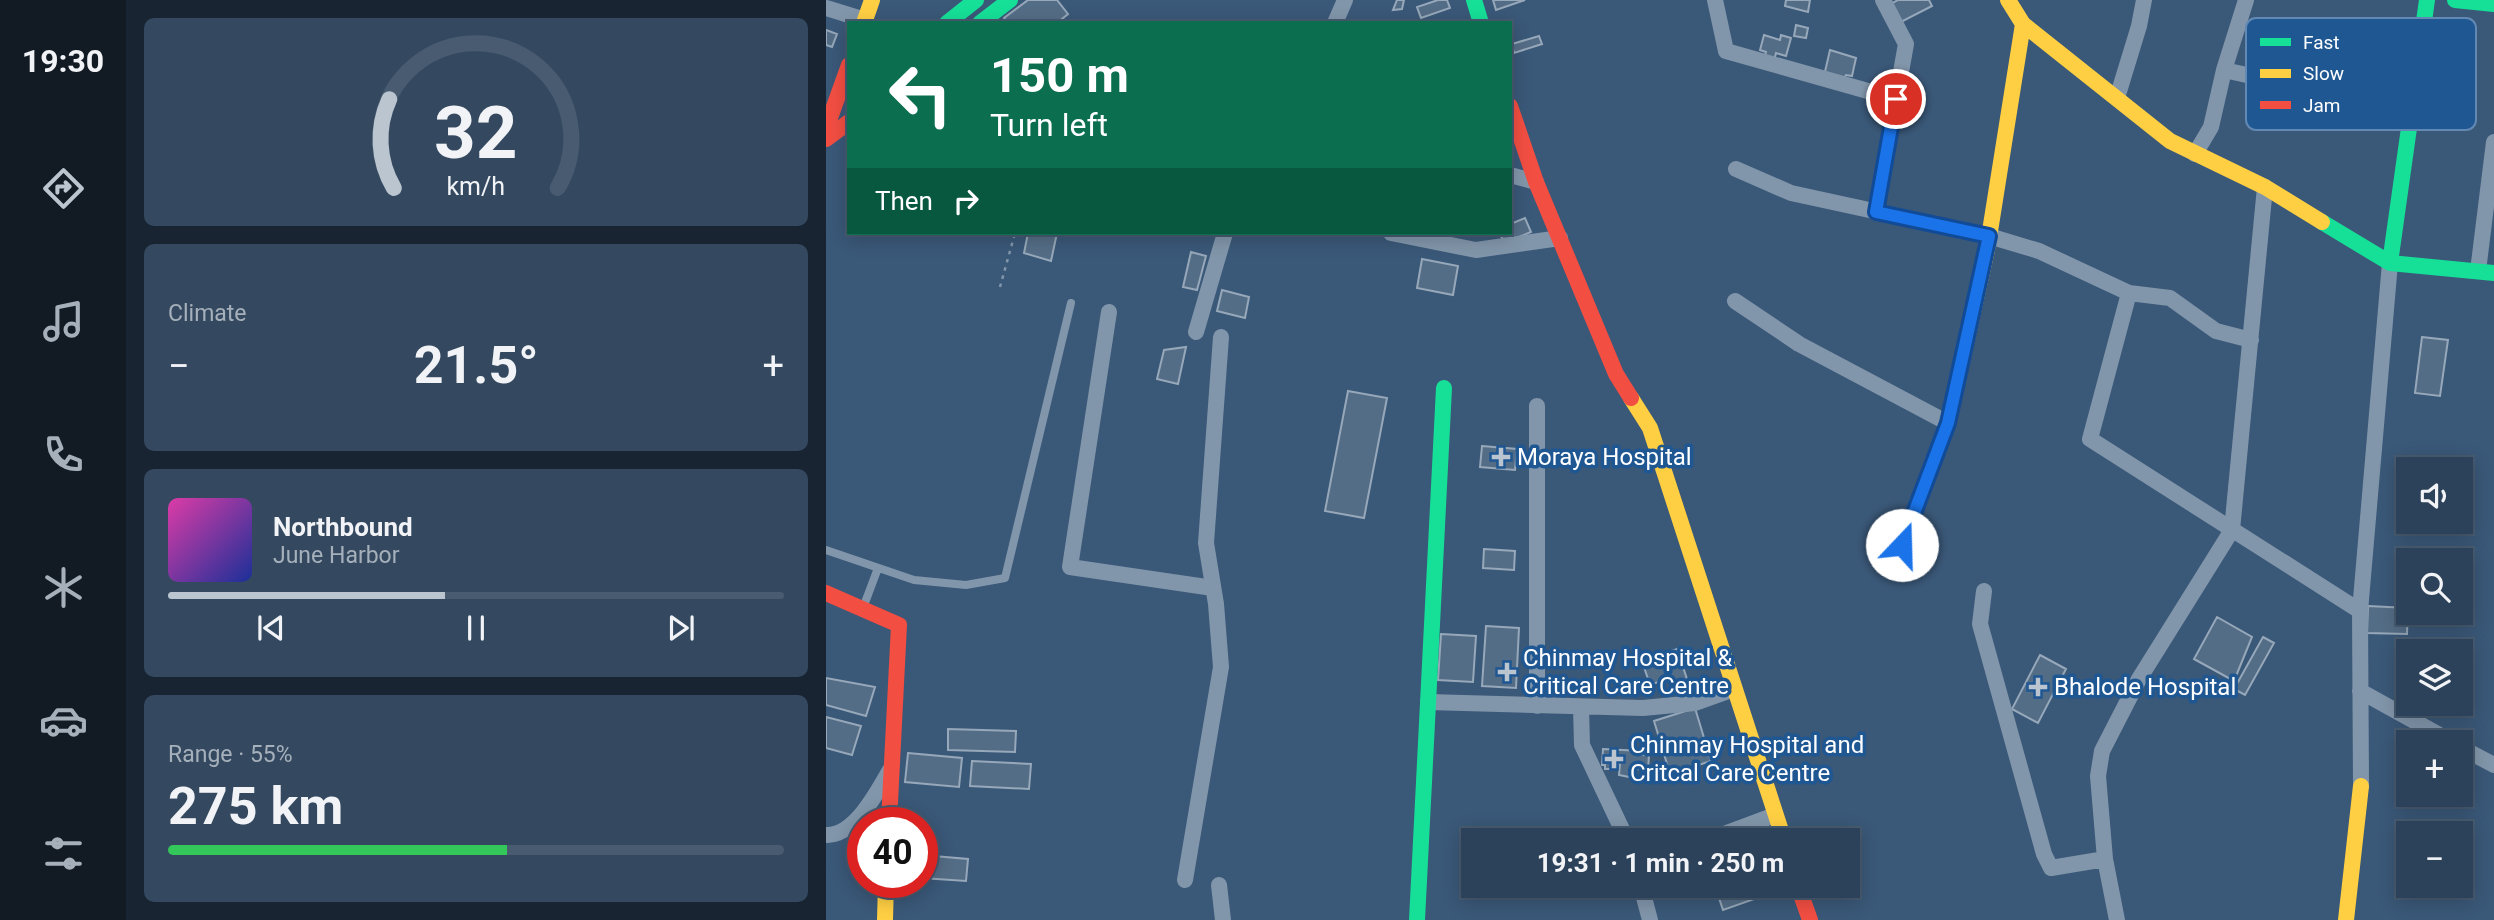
<!DOCTYPE html>
<html lang="en">
<head>
<meta charset="utf-8">
<style>
	:root { --surface:#2c425a; --page:#344960; --text:#f1f3f6; --muted:#a6b0bb; --line:#485b70; --accent:#bac5d0 }
	body { margin:0; font-family:Roboto,sans-serif; background:var(--page); color:var(--text); height:100vh; display:flex; flex-direction:column; font-size:26px; white-space:nowrap }
	* { box-sizing:border-box; margin:0 }
	p { font-size:23px; color:var(--muted) }
	.icon { flex:none; width:38px; height:38px; fill:none; stroke:currentColor; stroke-width:2; stroke-linecap:round; stroke-linejoin:round }
	.map { position:relative; flex:1; overflow:hidden }
	.details { display:flex; flex-direction:column; gap:18px; padding:18px; background:#182432; width:700px }
	.details>* { flex:none }
	.guide { position:absolute; left:21px; top:21px; width:665px; height:214px; border-radius:0px; box-shadow:0 4px 18px #0003,0 0 0 2px var(--line); background:#0b6e4f; color:#fff; overflow:hidden }
	.controls { position:absolute; left:1570px; top:457px; display:grid; gap:14px }
	.controls a { display:grid; place-items:center; width:77px; height:77px; border-radius:0px; background:var(--surface); box-shadow:0 4px 18px #0003,0 0 0 2px var(--line); font-size:35px }
	.speed { position:absolute; left:21px; top:807px; display:flex; gap:14px; font-size:35px; font-weight:700; text-align:center }
	.speed>* { display:grid; place-content:center; width:91px; height:91px; border-radius:50%; background:var(--surface); box-shadow:0 4px 18px #0003,0 0 0 2px var(--line); line-height:1 }
	.speed .limit { border:10px solid #d22; background:#fff; color:#111 }
	.pin { position:absolute; display:grid; place-items:center; width:60px; height:60px; color:#fff; margin:-30px; border:4px solid #fff; border-radius:50%; box-shadow:0 2px 7px #0007 }
	.me { position:absolute; width:77px; margin:-38px; rotate:21deg; stroke-linejoin:round; filter:drop-shadow(0 0 5px #0008) }
	.turn { display:flex; align-items:center; gap:24px; height:147px; padding:0 28px; font-size:32px }
	.turn .icon { width:91px; height:91px; stroke-width:2.5 }
	.turn b { display:block; font-size:49px; line-height:60px }
	.then { display:flex; align-items:center; height:66px; padding:0 28px; background:#0003; gap:14px; font-size:26px }
	.big { font-size:52px; font-weight:700; line-height:1.1 }
	.details .card { flex:1; display:flex; flex-direction:column; justify-content:center; gap:10px; min-width:0; padding:0 24px; border-radius:10px; background:var(--page) }
	.details .dial { align-items:center; gap:0 }
	.dial svg { height:182px; overflow:visible; fill:none; stroke:var(--line); stroke-width:7; stroke-linecap:round; text-anchor:middle }
	.dial text { fill:var(--text); stroke:none }
	.song { display:flex; align-items:center; gap:21px }
	.cover { width:84px; height:84px; border-radius:10px; background:linear-gradient(135deg,hsl(320 70% 55%),hsl(230 70% 35%)) }
	.played { height:7px; border-radius:4px; background:linear-gradient(90deg,var(--accent) 45%,var(--line) 45%) }
	.keys { display:flex; justify-content:space-around; direction:ltr }
	.heat { display:flex; justify-content:space-between; align-items:center; font-size:38px; direction:ltr }
	.charge { height:10px; border-radius:5px; background:linear-gradient(90deg,#34c759 55%,var(--line) 0) }
	.trip { position:absolute; left:635px; top:828px; width:399px; height:70px; border-radius:0px; background:var(--surface); box-shadow:0 4px 18px #0003,0 0 0 2px var(--line); font-weight:700; line-height:70px; text-align:center }
	main { display:flex; flex:1; min-height:0 }
	.menu { display:flex; flex-direction:column; width:126px; justify-content:space-around; align-items:center; background:#121a24; color:var(--muted) }
	.menu .icon { width:49px; height:49px }
	.menu .current { color:var(--accent) }
	.menu b { font-size:32px; color:var(--text) }
	.map>svg:first-child { display:block }
	.building { fill:#546d86; stroke:#96a8b9; stroke-width:2 }
	.lines { fill:none; stroke-linecap:round; stroke-linejoin:round }
	.path { stroke:#8296ab; stroke-width:2.5; stroke-dasharray:3.5 5; stroke-linecap:butt }
	.lane { stroke:#8296ab; stroke-width:8 }
	.street { stroke:#8296ab; stroke-width:16 }
	.fast { stroke:#16e098; stroke-width:16 }
	.slow { stroke:#ffcf43; stroke-width:16 }
	.jam { stroke:#f24e42; stroke-width:16 }
	.route-casing { stroke:#114b97; stroke-width:18 }
	.route { stroke:#1a73e8; stroke-width:12 }
	.poi-dot { fill:#bac5d0; stroke:#1f5793; stroke-width:2.5 }
	.labels { text-anchor:middle; dominant-baseline:central; stroke-width:7; stroke-linejoin:round; paint-order:stroke }
	.poi-label { font-size:24px; fill:#fff; stroke:#1f5793; text-anchor:start }
	.key { fill:#1f5793; stroke:#6289b3; stroke-width:2 }
	.key-label { font-size:19px; fill:#fff }
</style>
</head>
<body>
<main>
<nav class="menu">
<b>19:30</b>
<svg class="icon current" aria-label="directions" viewBox="0 0 24 24"><path d="M12 3l9 9-9 9-9-9zM9 14v-3h6M13 9l2 2-2 2"/></svg>
<svg class="icon" aria-label="music" viewBox="0 0 24 24"><path d="M9 18V5l10-2v13"/><circle cx="6" cy="18" r="3"/><circle cx="16" cy="16" r="3"/></svg>
<svg class="icon" aria-label="phone" viewBox="0 0 24 24"><path d="M5 4h4l2 5-3 2q2 4 5 5l2-3 5 2v4C11 20 4 13 5 4z"/></svg>
<svg class="icon" aria-label="climate" viewBox="0 0 24 24"><path d="M12 3v18M4 7l16 10M4 17L20 7"/></svg>
<svg class="icon" aria-label="car" viewBox="0 0 24 24"><path d="M5 17H2v-5l4-1 3-4h7l3 4 3 1v5h-3M9 17h6M6 11h13"/><circle cx="7" cy="17" r="2"/><circle cx="17" cy="17" r="2"/></svg>
<svg class="icon" aria-label="filters" viewBox="0 0 24 24"><path d="M4 7h16M4 17h16"/><circle cx="9" cy="7" r="2"/><circle cx="15" cy="17" r="2"/></svg>
</nav>
<section class="details">
<div class="card dial"><svg viewBox="0 0 100 80">
<path d="M14 69A42 42 0 1 1 86 69"/>
<path d="M14 69A42 42 0 0 1 12 30" stroke="#bac5d0"/>
<text x="50" y="56" font-size="32" font-weight="700">32</text>
<text x="50" y="72" font-size="11">km/h</text>
</svg></div>
<div class="card"><p>Climate</p>
<div class="heat"><a>−</a><b class="big">21.5°</b><a>+</a></div>
</div>
<div class="card">
<div class="song"><i class="cover"></i><div><b>Northbound</b><p>June Harbor</p></div></div>
<div class="played"></div>
<div class="keys"><svg class="icon" aria-label="previous" viewBox="0 0 24 24"><path d="M18 5L8 12l10 7zM5 5v14"/></svg><svg class="icon" aria-label="pause" viewBox="0 0 24 24"><path d="M8 5v14M16 5v14"/></svg><svg class="icon" aria-label="next" viewBox="0 0 24 24"><path d="M6 5l10 7-10 7zM19 5v14"/></svg></div>
</div>
<div class="card"><p>Range · 55%</p><b class="big">275 km</b><div class="charge"></div></div>
</section>
<div class="map">
<svg width="1668" height="920" viewBox="0 0 1668 920">
	<rect width="100%" height="100%" fill="#3a5878"/>
	<path class="building" d="M202,0H231L242,14L231,23H182L178,18Z
		M571,0H578L576,9L567,10Z
		M612,0H621L624,8L595,18L591,7Z
		M667,0H699L670,10Z
		M960,0H984L982,12L959,6Z
		M1072,0H1103L1106,6L1075,22L1065,4Z
		M970,25L982,28L980,38L968,36Z
		M0,30L11,34L6,47L0,45Z
		M938,35L954,40L955,35L965,38L960,56L950,53L948,61L938,58L940,52L934,50Z
		M713,36L716,44L688,53L686,44Z
		M1004,50L1030,58L1026,76L1020,75L1017,80L998,76Z
		M684,217L687,223L699,218L705,232L678,243L674,233H684Z
		M202,233H231L225,261L198,253Z
		M365,252L380,256L371,290L357,287Z
		M596,259L632,266L627,295L591,288Z
		M396,290L423,297L419,318L391,311Z
		M1596,337L1622,340L1614,396L1589,393Z
		M360,347L352,384L331,379L338,350Z
		M522,391L561,398L538,518L499,511Z
		M656,446L691,449L689,470L654,467Z
		M658,549L689,551L688,570L657,568Z
		M1542,606L1582,608L1581,634L1541,633Z
		M1391,617L1426,637L1408,681L1368,659Z
		M660,626L693,628L690,688L656,686Z
		M615,634L650,636L647,682L612,680Z
		M1437,637L1448,643L1419,695L1408,689Z
		M851,649L861,679L845,685L843,678L824,685L816,661Z
		M1214,655L1240,669L1212,723L1186,709Z
		M0,678L49,687L40,716L0,705Z
		M869,708L885,761L844,774L828,721Z
		M0,717L35,726L26,755L0,748Z
		M122,729L190,731L189,752L122,750Z
		M1592,732L1613,742H1587Z
		M777,749L816,751V755H823L822,770L810,769L808,778L793,775L794,764H790V769H779V765H776Z
		M82,753L136,758L133,787L79,782Z
		M1582,753V770L1576,766Z
		M146,761L205,764L203,789L144,786Z
		M650,829L699,833V840H649Z
		M96,855L142,859L140,881L96,878Z
		M889,886H930L934,897L897,910Z"/>
	<g class="lines">
		<path class="path" d="M174,287L189,233"/>
		<path class="lane" d="M0,550L88,580L140,585L179,578L245,303
			M37,608L52,568"/>
		<path class="street" d="M889,0L900,51L1070,99
			M0,8L39,20
			M509,23L519,0
			M1398,70L1585,111
			M1291,98L1313,26L1318,0
			M1369,154L1385,127L1398,70L1420,0
			M910,169L965,193L1163,236L1213,251L1303,293L1344,298L1390,331L1425,340
			M684,175L710,182
			M1050,212L1080,44L1057,0
			M565,233L650,250L734,238
			M1652,271L1668,142
			M1303,293L1264,439L1534,611
			M909,301L973,344L1122,423
			M283,312L244,567L387,588
			M370,332L399,233
			M711,406V706
			M1158,591L1154,624L1218,854L1225,868L1279,859
			M1534,691L1626,742
			M602,702L817,708L869,703L908,689
			M755,707L756,745L801,840
			M1634,747L1668,765
			M1535,786L1534,611L1564,263
			M0,835C29,836 51,792 64,770
			M882,840L949,815
			M359,880L395,667L390,604L380,543L395,337
			M393,885L397,920
			M815,886L824,920
			M1291,920L1279,859L1272,776L1276,751L1313,679L1406,530L1439,187"/>
		<path class="fast" d="M648,0L655,23
			M1629,0L1668,4
			M121,23L150,0
			M154,23L184,0
			M1496,222L1564,263L1668,273
			M1564,263L1601,0
			M591,920L618,388"/>
		<path class="slow" d="M1182,0L1197,24L1344,141L1439,187L1496,222
			M38,23L46,0
			M805,398L824,428L958,840
			M1076,545L1122,423L1161,250L1197,24
			M59,920L60,882
			M1520,920L1535,786"/>
		<path class="jam" d="M684,106L710,182L790,374L805,398
			M0,129L23,65
			M0,139L23,122
			M0,593L73,625L63,822
			M972,886L984,920"/>
	</g>
	<g class="lines">
		<g class="route-casing">
			<path id="route" d="M1070,99L1050,212L1163,236L1122,423L1076,545"/>
		</g>
		<use href="#route" class="route"/>
	</g>
	<g class="poi-dot">
		<path d="M671.5 446.5h7v7h7v7h-7v7h-7v-7h-7v-7h7z"/>
		<path d="M677.5 661.5h7v7h7v7h-7v7h-7v-7h-7v-7h7z"/>
		<path d="M1208.5 676.5h7v7h7v7h-7v7h-7v-7h-7v-7h7z"/>
		<path d="M784.5 748.5h7v7h7v7h-7v7h-7v-7h-7v-7h7z"/>
	</g>
	<g class="labels">
		<g class="poi-label">
			<text x="691" y="457">Moraya Hospital</text>
			<text x="697" y="658">Chinmay Hospital &amp;<tspan x="697" dy="28">Critical Care Centre</tspan></text>
			<text x="1228" y="687">Bhalode Hospital</text>
			<text x="804" y="745">Chinmay Hospital and<tspan x="804" dy="28">Critcal Care Centre</tspan></text>
		</g>
	</g>
	<rect x="1420" y="18" width="230" height="112" rx="10" class="key"/>
	<rect x="1434" y="38" width="31" height="8" fill="#16e098"/>
	<rect x="1434" y="69" width="31" height="9" fill="#ffcf43"/>
	<rect x="1434" y="101" width="31" height="8" fill="#f24e42"/>
	<g class="key-label">
		<text x="1477" y="49">Fast</text>
		<text x="1477" y="80">Slow</text>
		<text x="1477" y="112">Jam</text>
	</g>
</svg>
<div class="controls">
<a><svg class="icon" aria-label="sound" viewBox="0 0 24 24"><path d="M4 9h4l5-4v14l-5-4H4zM17 9q2 3 0 6"/></svg></a>
<a><svg class="icon" aria-label="search" viewBox="0 0 24 24"><circle cx="10" cy="10" r="6"/><path d="M15 15l6 6"/></svg></a>
<a><svg class="icon" aria-label="layers" viewBox="0 0 24 24"><path d="M12 4l9 5-9 5-9-5zM3 14l9 5 9-5"/></svg></a>
<a>+</a>
<a>−</a>
</div>
<div class="speed"><div class="limit">40</div></div>
<div class="pin" style="left:1070px;top:99px;background:#d93025"><svg class="icon" aria-label="arrive" viewBox="0 0 24 24"><path d="M6 21V4h12l-3 4 3 4H6"/></svg></div>
<svg class="me" style="left:1076px;top:545px" viewBox="-20 -20 40 40"><circle r="19" fill="#fff"/><path d="M0-13L10 11 0 6-10 11z" fill="#1a73e8"/></svg>
<div class="trip">19:31 · 1 min · 250 m</div>
<div class="guide">
<div class="turn"><svg class="icon" aria-label="left" viewBox="0 0 24 24"><path d="M17 20v-9H6M10 6l-5 5 5 5"/></svg><div><b>150 m</b>Turn left</div></div>
<div class="then">Then<svg class="icon" aria-label="right" viewBox="0 0 24 24"><path d="M7 20v-9h11M14 6l5 5-5 5"/></svg></div>
</div>
</div>
</main>
</body>
</html>
